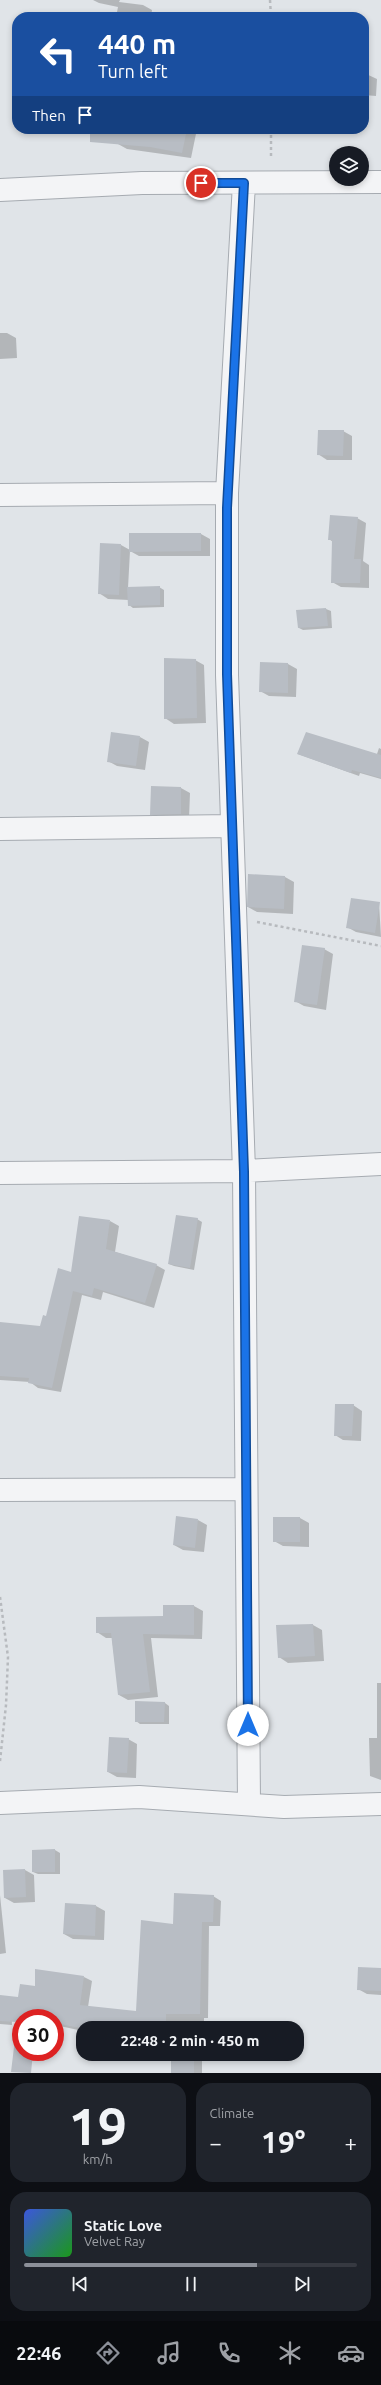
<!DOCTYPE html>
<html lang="en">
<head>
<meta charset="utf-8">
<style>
	:root { --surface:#171b24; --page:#20242c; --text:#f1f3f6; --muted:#9ea1a6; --line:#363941; --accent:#8c9099 }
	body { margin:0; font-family:Ubuntu,sans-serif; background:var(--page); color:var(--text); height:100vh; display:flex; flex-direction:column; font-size:15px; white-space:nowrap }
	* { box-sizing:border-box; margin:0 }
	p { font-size:13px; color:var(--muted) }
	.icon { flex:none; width:22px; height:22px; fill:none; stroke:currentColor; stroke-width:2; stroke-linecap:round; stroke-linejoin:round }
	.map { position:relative; height:2073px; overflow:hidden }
	.details { display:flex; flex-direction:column; gap:10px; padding:10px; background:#0d0f14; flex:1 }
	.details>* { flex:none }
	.guide { position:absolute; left:12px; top:12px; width:357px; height:122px; border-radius:16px; box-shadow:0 2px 6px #0003; background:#1a4fa0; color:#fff; overflow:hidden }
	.controls { position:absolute; left:329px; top:146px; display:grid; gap:8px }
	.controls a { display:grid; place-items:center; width:40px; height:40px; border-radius:50%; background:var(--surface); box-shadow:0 2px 6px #0003; font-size:20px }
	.speed { position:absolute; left:12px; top:2009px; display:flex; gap:8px; font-size:20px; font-weight:700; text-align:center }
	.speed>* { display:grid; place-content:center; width:52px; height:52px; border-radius:50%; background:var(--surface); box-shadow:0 2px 6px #0003; line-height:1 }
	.speed .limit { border:6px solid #d22; background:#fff; color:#111 }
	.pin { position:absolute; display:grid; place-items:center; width:34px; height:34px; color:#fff; margin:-17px; border:2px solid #fff; border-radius:50%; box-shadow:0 1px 4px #0007 }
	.me { position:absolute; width:44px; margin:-22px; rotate:0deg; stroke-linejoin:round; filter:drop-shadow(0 0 3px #0008) }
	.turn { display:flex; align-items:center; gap:14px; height:84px; padding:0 20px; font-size:18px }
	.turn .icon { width:52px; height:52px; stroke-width:2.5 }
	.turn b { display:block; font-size:28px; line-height:34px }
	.then { display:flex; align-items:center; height:38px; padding:0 20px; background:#0003; gap:8px; font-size:15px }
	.big { font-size:30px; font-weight:700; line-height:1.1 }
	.details .tile { flex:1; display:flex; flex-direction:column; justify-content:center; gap:6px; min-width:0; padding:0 14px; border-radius:16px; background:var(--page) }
	.details .dial { align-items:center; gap:0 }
	.dial b { font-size:52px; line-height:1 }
	.song { display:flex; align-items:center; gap:12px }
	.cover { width:48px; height:48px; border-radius:6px; background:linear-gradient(135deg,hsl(230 70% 55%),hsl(120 70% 35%)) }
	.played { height:4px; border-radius:2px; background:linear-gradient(90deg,var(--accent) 70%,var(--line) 70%) }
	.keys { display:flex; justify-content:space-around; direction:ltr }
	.heat { display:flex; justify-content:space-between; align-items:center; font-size:22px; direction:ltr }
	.details .tiles { flex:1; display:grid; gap:10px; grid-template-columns:1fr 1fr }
	.tile:last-child { grid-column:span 2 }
	.trip { position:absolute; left:76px; top:2021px; width:228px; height:40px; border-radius:16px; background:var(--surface); box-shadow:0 2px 6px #0003; font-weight:700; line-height:40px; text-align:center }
	.tab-bar { display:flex; height:64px; justify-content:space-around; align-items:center; background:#090b0e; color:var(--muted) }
	.tab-bar .icon { width:28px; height:28px }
	.tab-bar .selected { color:var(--accent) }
	.tab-bar b { font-size:18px; color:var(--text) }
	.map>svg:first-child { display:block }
	.shadow { fill:#0003 }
	.building { fill:#b8bdc4 }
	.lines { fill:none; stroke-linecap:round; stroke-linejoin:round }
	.minor-casing { stroke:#a6abb1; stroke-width:24 }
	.path { stroke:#b7babe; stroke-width:2.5; stroke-dasharray:3 3; stroke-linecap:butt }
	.minor { stroke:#f3f4f6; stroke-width:22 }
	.route-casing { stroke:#114b97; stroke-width:10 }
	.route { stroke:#1a73e8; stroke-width:7 }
</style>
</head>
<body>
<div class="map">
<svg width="381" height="2073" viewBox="0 0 381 2073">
	<rect width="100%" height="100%" fill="#e0e4e8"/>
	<path class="shadow" d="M93,0H120L119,2L143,5L152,10L151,17H116L118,7L99,3Z
		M364,73L377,79L376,96L364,95Z
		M120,129H197L191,158L127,149L118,144Z
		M0,333H7L16,338L17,358L0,359Z
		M343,431L352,436V460H327L318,454Z
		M357,518L366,523L363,561L369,565V588L341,587L332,582L333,542L329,539Z
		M201,534L210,539V556H139L130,551L128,588L159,587L164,590V607L133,608L129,605V600L108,599L99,593L121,545L130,550Z
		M326,609L331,611L332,628L303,630L299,628L297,611Z
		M195,660L204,665L206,723L174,724L165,718L164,689H166Z
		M288,664L297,669L296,697L269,696L260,691Z
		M140,737L149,742L145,770L117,766L108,761Z
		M379,748L381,749V779L360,773L359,776L298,754H377Z
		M152,787L181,788L190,793L189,819H160L151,814Z
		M285,877L294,882L293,914L257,912L248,907Z
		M379,903L381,937L356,932L347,927Z
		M324,949L333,954L326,1010L304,1006L295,1001Z
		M197,1219L202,1222L194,1270L174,1266L169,1264Z
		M110,1221L119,1226L115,1252L156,1265L165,1270L154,1308L103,1292L101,1300L82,1295L61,1392L38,1388L30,1382L0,1380V1323L41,1327L72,1273Z
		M353,1405L362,1411L361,1441L343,1440L335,1435Z
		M300,1518L309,1523V1547L283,1546L274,1541Z
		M198,1520L207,1525L204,1552L183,1550L174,1545Z
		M194,1606L203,1611L202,1639L151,1638L158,1697L128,1700L119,1695L112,1638H106L97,1632L163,1617Z
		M313,1625L322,1630L324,1661L288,1663L279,1657Z
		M377,1683H381V1780L370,1776L369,1738H377Z
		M136,1702L165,1703L169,1706V1724H140L136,1721Z
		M128,1739L137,1744L136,1778L117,1777L108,1772Z
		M55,1850L60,1853V1874H38L33,1872V1851Z
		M25,1870L34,1875L35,1902L14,1903L5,1898L4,1871Z
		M0,1895L6,1953L0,1954Z
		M213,1896L221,1901L220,1926H209L208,2018H204V2028H83V2031L55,2025V2018H36L84,1977L92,1981L88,2007L137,2012L174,1925Z
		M96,1906L105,1911L104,1940L73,1939L64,1934Z
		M381,1969V1995L367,1994L358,1989Z
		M0,1996L11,2002L12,2025L0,2024Z
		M151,2054H202V2073H172V2058H158Z"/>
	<path class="building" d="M90,129H187L182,153L150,147L90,142Z
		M318,430H344L343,456L317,455Z
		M330,515L358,517L354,559H361L360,583H331L332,540H328Z
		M129,533H201V551L129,552Z
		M100,543L121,544L119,595L98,594Z
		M160,586V605L128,606L127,587Z
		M326,608L328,626L298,628L296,610Z
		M164,658L196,659L197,718L164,719Z
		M260,662L288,663V693L259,692Z
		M111,732L140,736L136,766L107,762Z
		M306,732L381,755V778L352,770L351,773L297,754Z
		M151,786L181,787V814L150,815Z
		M248,874L285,876L284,909L247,907Z
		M351,898L380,902L375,933L346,928Z
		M302,945L325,948L317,1005L294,1002Z
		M176,1215L198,1218L190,1268L168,1264Z
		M79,1216L110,1220L106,1249L157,1264L145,1303L94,1288L92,1296L73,1291L52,1388L28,1383L29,1378L0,1376V1322L40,1326L43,1315L46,1316L58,1268L71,1272Z
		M335,1404H354L352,1436H334Z
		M176,1516L198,1519L195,1548L173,1545Z
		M273,1517H300V1542H273Z
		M163,1605H194V1635L143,1634L150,1692L118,1695L111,1633H96V1617L163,1616Z
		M313,1624L315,1656L278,1658L276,1625Z
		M135,1701L165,1702L164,1722H135Z
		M109,1737L129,1738L127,1773L107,1772Z
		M55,1849V1872H32V1850Z
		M25,1869L26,1897L4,1898L3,1870Z
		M174,1893L214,1895L213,1922H202L200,2014H166V2028H83V2052H80V2028L55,2023V2018H21V2052H33L31,2073L11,2072L17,2022L0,2021V1995L18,1997L20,1984L35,1986V1969L84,1976L80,2005L136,2011L141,1920L173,1924Z
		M65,1903L96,1905L95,1936L63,1934Z
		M358,1967L381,1968V1991L357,1990Z
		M171,2054H194V2073H171Z"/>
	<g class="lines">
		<g class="minor-casing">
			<path id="minor" d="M244,183L227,493V675L244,1171L249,1804
				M0,190L142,183L381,182
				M0,495L227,493
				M0,829L232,826
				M0,1173L244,1171L381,1164
				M0,1490L246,1489
				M0,1803L139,1797L284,1807L381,1804"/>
		</g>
		<path class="path" d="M270,0L271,17
			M271,129V159
			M257,922L381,946
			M0,1597L8,1657L6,1705L0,1761"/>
		<use href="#minor" class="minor"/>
	</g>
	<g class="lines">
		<g class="route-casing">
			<path id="route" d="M201,183H244L227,508V674L244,1172L248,1725"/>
		</g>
		<use href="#route" class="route"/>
	</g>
</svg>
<div class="controls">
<a><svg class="icon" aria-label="layers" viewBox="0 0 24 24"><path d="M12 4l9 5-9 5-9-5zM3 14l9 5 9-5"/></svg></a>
</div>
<div class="speed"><div class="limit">30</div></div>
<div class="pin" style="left:201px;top:183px;background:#d93025"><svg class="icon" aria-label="arrive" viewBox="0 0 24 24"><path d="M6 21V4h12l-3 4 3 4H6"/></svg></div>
<svg class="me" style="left:248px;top:1725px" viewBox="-20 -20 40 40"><circle r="19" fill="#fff"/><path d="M0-13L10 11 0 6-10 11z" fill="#1a73e8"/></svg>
<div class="trip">22:48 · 2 min · 450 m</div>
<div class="guide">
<div class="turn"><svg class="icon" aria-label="left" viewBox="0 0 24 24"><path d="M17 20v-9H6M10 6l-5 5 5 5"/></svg><div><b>440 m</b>Turn left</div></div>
<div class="then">Then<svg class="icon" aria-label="arrive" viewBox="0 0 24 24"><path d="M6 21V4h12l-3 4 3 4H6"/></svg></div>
</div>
</div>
<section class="details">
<div class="tiles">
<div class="tile dial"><b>19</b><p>km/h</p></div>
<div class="tile"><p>Climate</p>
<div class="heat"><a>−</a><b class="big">19°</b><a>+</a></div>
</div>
<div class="tile">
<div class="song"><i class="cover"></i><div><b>Static Love</b><p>Velvet Ray</p></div></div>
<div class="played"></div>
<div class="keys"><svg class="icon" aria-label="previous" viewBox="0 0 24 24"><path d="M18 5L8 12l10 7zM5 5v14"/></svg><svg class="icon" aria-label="pause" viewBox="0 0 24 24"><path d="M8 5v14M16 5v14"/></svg><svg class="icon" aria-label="next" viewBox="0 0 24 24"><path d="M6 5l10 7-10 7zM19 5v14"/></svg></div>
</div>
</div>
</section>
<nav class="tab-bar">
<b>22:46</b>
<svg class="icon selected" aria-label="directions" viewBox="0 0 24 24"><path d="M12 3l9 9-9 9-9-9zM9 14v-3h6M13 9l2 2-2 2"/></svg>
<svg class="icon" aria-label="music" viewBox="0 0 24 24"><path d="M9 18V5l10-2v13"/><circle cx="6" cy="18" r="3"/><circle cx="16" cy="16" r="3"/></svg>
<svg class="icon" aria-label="phone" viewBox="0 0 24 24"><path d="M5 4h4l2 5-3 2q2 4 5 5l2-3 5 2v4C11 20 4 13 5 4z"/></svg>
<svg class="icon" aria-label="climate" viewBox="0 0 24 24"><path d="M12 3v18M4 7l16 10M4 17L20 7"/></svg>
<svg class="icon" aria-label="car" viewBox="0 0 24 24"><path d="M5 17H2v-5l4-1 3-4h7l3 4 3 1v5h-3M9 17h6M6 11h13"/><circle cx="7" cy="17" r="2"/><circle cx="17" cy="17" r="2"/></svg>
</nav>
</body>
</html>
